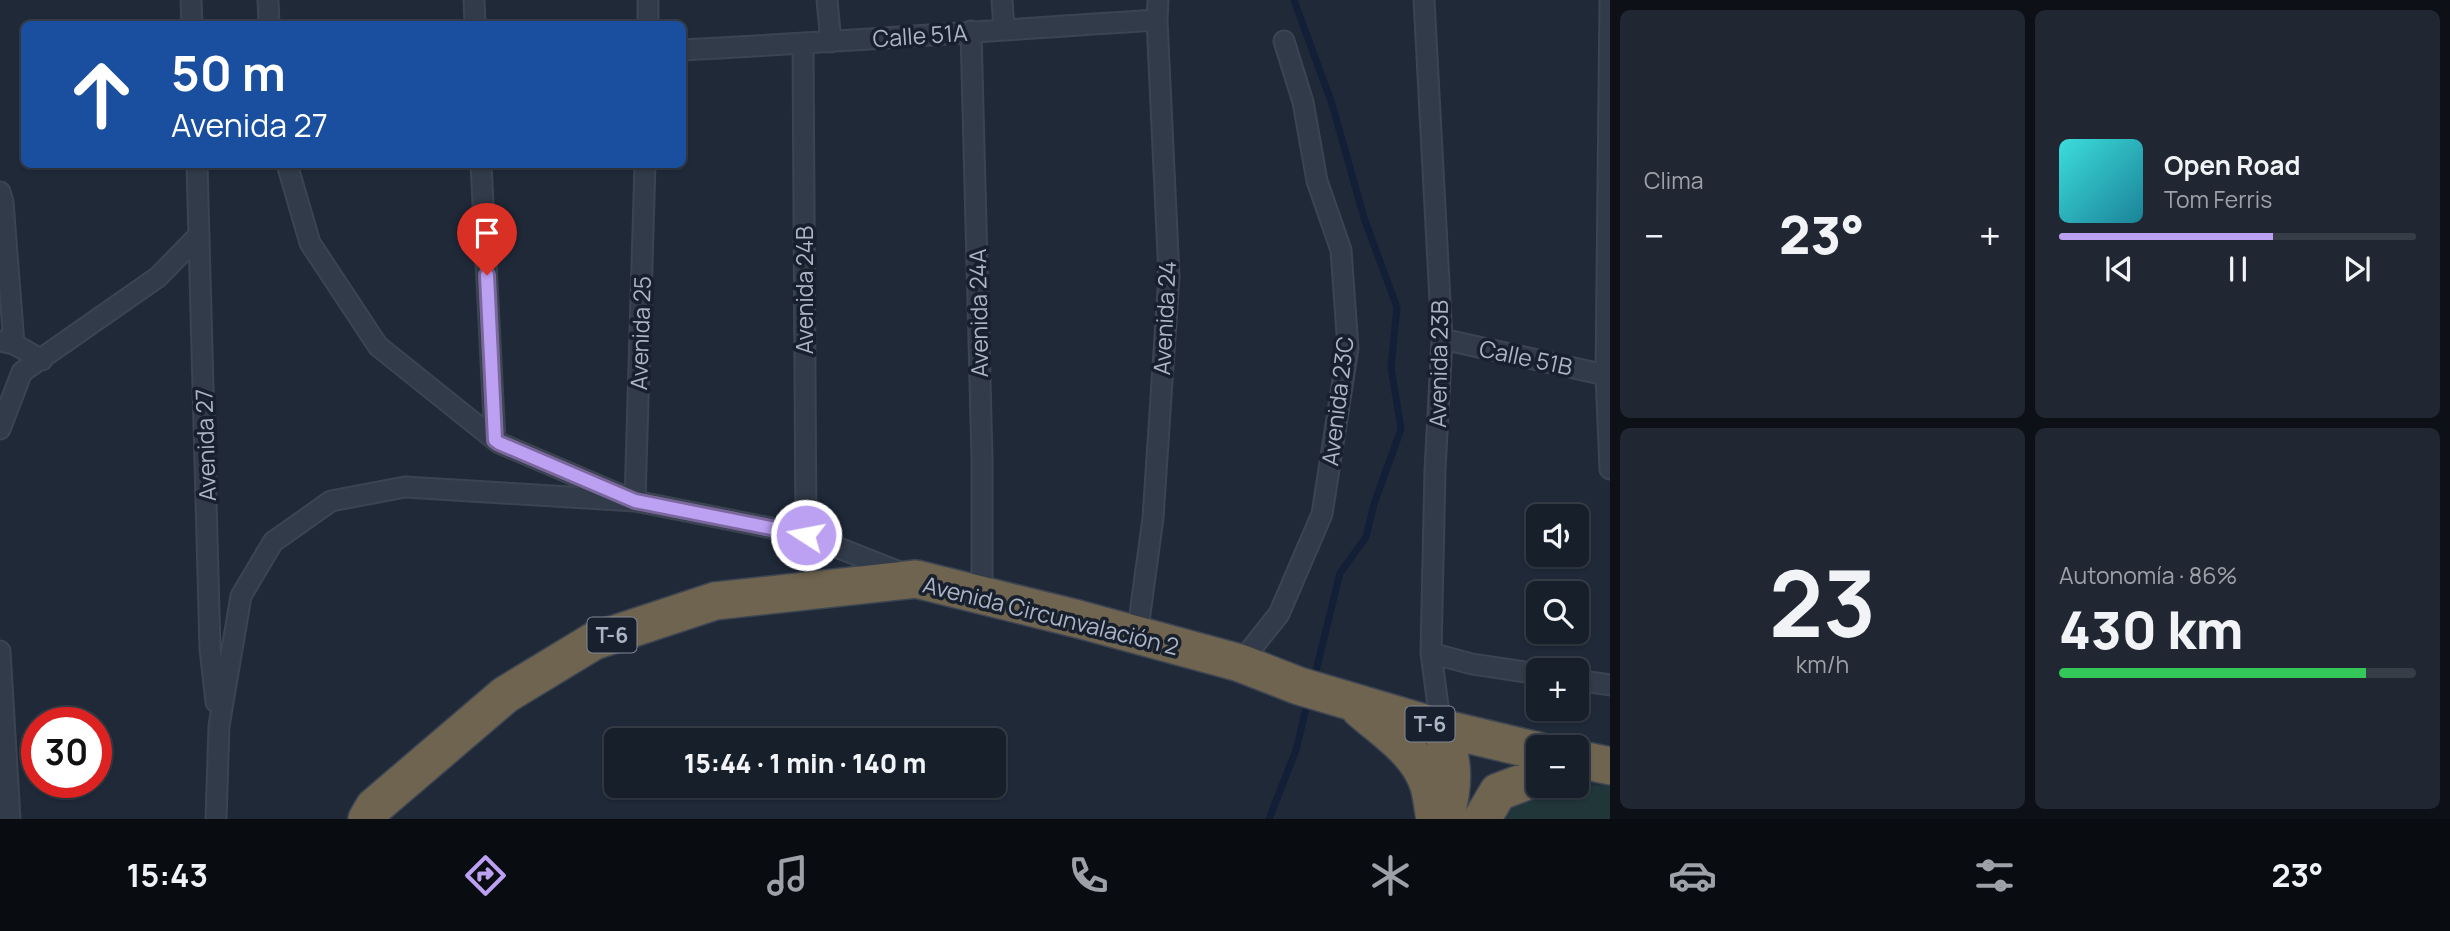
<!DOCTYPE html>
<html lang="es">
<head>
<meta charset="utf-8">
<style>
	:root { --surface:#171f2a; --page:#202732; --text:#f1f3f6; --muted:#9ea2a8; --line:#363d47; --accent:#bca0f2 }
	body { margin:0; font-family:Manrope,sans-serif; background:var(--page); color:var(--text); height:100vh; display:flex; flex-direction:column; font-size:26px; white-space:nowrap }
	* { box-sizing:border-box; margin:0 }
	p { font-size:23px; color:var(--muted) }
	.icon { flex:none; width:38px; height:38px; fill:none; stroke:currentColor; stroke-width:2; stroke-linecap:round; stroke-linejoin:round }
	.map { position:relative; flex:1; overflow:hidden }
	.side { display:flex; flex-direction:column; gap:10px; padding:10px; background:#0d1117; width:840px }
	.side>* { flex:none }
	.guide { position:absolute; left:21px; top:21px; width:665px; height:147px; border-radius:10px; box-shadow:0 2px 5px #0004,0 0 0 2px var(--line); background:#1a4fa0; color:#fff; overflow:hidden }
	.fabs { position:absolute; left:1526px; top:504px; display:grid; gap:14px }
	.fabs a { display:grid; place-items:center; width:63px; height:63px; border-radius:10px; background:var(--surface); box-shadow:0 2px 5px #0004,0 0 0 2px var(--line); font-size:35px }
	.speed { position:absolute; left:21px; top:707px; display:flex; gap:14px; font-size:35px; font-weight:700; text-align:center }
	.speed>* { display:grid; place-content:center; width:91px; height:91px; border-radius:50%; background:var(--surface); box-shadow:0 2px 5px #0004,0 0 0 2px var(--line); line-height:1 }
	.speed .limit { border:10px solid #d22; background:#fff; color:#111 }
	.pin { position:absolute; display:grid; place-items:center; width:60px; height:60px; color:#fff; margin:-72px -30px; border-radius:50% 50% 50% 0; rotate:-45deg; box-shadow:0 0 7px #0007 }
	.pin .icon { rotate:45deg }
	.me { position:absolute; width:77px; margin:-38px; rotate:281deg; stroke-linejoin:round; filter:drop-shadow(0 0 5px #0008) }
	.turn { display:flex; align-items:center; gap:24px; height:147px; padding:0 35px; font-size:32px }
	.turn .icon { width:91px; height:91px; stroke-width:2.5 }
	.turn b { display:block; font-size:49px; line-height:60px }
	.big { font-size:52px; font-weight:800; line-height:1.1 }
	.side .widget { flex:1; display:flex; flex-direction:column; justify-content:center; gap:10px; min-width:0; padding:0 24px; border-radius:10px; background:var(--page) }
	.side .dial { align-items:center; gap:0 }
	.dial b { font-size:91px; line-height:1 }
	.song { display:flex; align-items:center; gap:21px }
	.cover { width:84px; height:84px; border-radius:10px; background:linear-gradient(135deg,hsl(180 70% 55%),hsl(190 70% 35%)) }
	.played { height:7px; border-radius:4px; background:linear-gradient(90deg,var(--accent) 60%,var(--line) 60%) }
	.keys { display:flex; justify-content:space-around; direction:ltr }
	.heat { display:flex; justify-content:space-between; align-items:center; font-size:38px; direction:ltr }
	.charge { height:10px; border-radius:5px; background:linear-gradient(90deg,#34c759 86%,var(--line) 0) }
	.side .tiles { flex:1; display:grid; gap:10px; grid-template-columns:repeat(2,1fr) }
	.trip { position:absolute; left:604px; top:728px; width:402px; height:70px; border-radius:10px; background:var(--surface); box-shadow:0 2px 5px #0004,0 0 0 2px var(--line); font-weight:800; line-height:70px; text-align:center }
	.tab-bar { display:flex; height:112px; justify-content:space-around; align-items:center; background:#090c11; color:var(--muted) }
	.tab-bar .icon { width:49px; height:49px }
	.tab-bar .on { color:var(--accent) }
	.tab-bar b { font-size:32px; color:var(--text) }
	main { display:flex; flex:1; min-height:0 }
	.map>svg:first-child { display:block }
	.green { fill:#213639 }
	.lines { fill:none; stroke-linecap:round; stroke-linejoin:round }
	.stream { stroke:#121f36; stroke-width:7 }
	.street-casing { stroke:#3c4452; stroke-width:23 }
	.highway-casing { stroke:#3d4553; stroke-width:40 }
	.street { stroke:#323b49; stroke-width:19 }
	.highway { stroke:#6f644f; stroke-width:37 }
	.route-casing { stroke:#7a689d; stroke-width:18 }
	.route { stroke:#bca0f2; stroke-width:12 }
	.labels { text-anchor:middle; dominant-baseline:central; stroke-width:7; stroke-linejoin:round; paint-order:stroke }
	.shield { fill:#18202d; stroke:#808898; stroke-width:2 }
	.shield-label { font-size:21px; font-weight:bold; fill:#acb5c6 }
	.street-label { font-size:23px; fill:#acb5c6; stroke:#18202d }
</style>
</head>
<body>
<main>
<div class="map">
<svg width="1610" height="819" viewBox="0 0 1610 819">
	<rect width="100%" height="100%" fill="#1f2938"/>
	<path class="green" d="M1610,785V819H1499L1505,803L1535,787Z"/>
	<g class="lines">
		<path class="stream" d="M1294,0L1332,104L1365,221L1397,307L1391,367L1401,429L1374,504L1366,537L1340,573L1314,679
			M1269,819L1296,750L1308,700"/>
		<g class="street-casing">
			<path id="street" d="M191,0L192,24
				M268,0L269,24
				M474,0L475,24
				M648,0V24
				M827,0L831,42
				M1002,0L1004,30
				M1424,0L1442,339L1435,470L1431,653L1441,728
				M1610,0L1606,375L1610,469
				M971,31L982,458V595
				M803,44L806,535
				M682,50C841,42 999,30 1157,20
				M197,164L210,649L216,702
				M287,164L310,243L378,346L499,443L635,501L645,164
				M481,164L495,440
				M0,192L3,202L14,344
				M1442,339L1610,376
				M0,341L14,344L42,360
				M0,429L22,372L158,277L199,235
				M1137,636L1153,518L1169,276L1157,20L1158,0
				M0,651L10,819
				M1431,653L1472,664L1538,674
				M1240,663L1279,614L1322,514L1348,348L1341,250L1317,181L1303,102L1284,41
				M1577,680L1610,685
				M216,819L219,726L241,596L273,542L331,501L405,487L635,501L806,535L902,573"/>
		</g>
		<g class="highway-casing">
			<path id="highway" d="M1360,709C1385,731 1419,752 1429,786C1432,797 1433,808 1435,819
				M1441,728C1454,759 1455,787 1444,819
				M1577,759L1610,766
				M367,819L374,807L505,695L594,641L715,601L916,579L1078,619L1240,663L1299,686L1441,728L1538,751
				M1482,819L1498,792L1538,777"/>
		</g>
		<use href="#street" class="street"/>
		<use href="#highway" class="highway"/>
	</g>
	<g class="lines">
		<g class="route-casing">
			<path id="route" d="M487,275L495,440L499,443L635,501L806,535"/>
		</g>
		<use href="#route" class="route"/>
	</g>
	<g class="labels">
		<g class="shield">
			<rect x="587.5" y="617.5" width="49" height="35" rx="5"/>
			<rect x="1405.5" y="706.5" width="49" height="35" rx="5"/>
		</g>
		<g class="shield-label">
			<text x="612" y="635">T-6</text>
			<text x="1430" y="724">T-6</text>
		</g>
		<g class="street-label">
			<text transform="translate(920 35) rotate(-4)">Calle 51A</text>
			<text transform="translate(804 290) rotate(-90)">Avenida 24B</text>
			<text transform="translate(978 313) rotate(-91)">Avenida 24A</text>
			<text transform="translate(1164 318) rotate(-87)">Avenida 24</text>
			<text transform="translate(640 333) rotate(-88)">Avenida 25</text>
			<text transform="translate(1526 357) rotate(12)">Calle 51B</text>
			<text transform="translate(1438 364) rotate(-89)">Avenida 23B</text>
			<text transform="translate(1337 401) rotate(-83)">Avenida 23C</text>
			<text transform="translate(205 445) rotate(-92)">Avenida 27</text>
			<text transform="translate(1051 615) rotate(14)">Avenida Circunvalación 2</text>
		</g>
	</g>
</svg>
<div class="fabs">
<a><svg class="icon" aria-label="sound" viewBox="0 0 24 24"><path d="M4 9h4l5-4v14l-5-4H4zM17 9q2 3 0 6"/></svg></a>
<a><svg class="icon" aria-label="search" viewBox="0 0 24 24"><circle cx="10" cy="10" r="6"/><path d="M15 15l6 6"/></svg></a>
<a>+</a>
<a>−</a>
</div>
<div class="speed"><div class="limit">30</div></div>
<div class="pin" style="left:487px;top:275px;background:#d93025"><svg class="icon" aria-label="arrive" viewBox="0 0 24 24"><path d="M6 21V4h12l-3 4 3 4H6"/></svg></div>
<svg class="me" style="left:806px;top:535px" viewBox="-20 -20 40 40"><circle r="17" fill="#bca0f2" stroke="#fff" stroke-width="3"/><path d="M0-11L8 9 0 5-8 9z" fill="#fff"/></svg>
<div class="trip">15:44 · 1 min · 140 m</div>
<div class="guide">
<div class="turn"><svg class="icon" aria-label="ahead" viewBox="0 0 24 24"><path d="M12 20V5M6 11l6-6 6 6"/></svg><div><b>50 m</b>Avenida 27</div></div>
</div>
</div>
<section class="side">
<div class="tiles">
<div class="widget"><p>Clima</p>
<div class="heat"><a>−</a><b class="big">23°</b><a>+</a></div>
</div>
<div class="widget">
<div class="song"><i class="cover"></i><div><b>Open Road</b><p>Tom Ferris</p></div></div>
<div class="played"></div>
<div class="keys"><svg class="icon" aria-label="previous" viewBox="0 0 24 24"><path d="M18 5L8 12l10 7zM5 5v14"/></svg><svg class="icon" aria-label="pause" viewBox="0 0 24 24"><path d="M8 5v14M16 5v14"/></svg><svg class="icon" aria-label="next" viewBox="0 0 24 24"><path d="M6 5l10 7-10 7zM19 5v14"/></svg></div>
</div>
<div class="widget dial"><b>23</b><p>km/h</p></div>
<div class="widget"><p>Autonomía · 86%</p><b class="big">430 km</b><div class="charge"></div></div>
</div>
</section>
</main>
<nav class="tab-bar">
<b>15:43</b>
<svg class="icon on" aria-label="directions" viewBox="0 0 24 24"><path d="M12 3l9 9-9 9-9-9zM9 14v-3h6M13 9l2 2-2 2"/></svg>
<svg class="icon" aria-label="music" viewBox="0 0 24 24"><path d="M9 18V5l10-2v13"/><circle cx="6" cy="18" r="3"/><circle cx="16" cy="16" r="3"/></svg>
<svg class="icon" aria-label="phone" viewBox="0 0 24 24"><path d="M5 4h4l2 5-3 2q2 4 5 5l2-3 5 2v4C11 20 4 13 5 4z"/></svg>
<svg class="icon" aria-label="climate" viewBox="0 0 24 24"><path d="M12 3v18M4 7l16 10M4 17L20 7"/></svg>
<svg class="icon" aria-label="car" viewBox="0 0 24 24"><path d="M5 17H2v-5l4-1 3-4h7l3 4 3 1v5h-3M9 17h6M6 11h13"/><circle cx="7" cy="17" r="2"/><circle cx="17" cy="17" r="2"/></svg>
<svg class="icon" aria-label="filters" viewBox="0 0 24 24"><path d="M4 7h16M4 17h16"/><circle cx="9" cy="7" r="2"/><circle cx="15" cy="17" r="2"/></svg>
<b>23°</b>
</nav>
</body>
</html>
